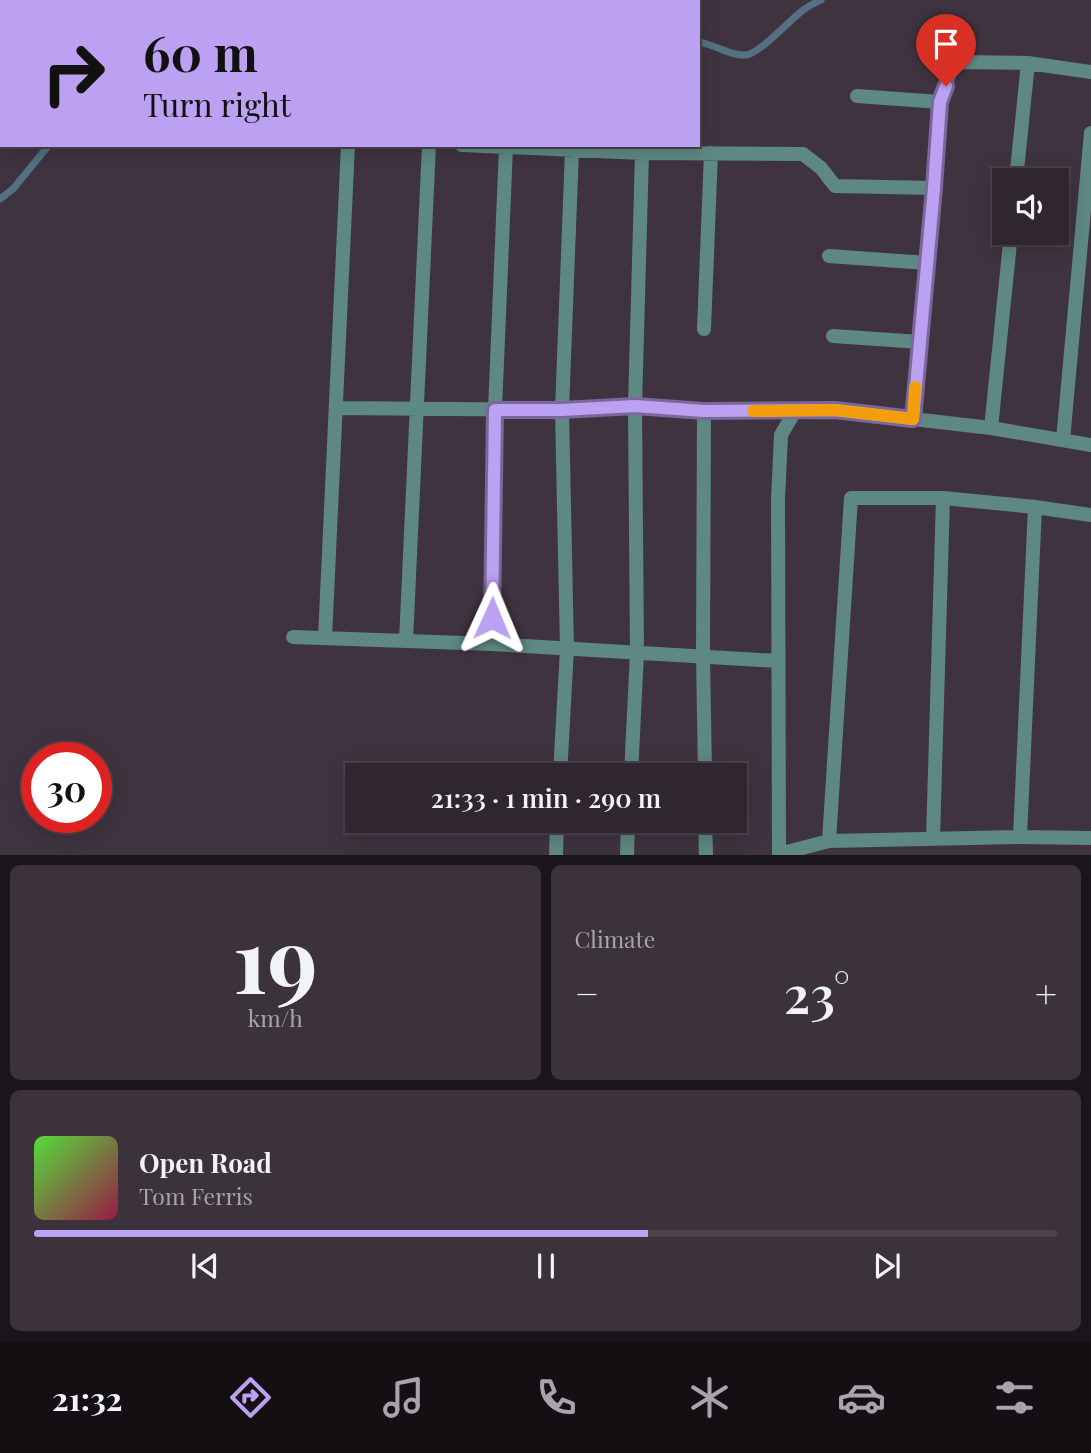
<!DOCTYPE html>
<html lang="en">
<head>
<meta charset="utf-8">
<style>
	:root { --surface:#2f262f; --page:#3b323b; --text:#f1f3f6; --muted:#a7a5aa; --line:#4a434b; --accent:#bca0f2 }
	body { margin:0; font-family:"Playfair Display",serif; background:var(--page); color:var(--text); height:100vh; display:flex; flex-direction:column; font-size:26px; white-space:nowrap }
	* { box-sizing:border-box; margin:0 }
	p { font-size:23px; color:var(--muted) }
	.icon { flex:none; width:38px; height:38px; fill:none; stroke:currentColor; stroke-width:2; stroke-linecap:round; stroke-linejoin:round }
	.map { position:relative; height:855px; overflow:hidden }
	.side { display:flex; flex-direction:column; gap:10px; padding:10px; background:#1a151a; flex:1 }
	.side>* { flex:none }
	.guide { position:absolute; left:0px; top:0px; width:700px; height:147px; box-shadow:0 4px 18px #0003,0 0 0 2px var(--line); background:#bca0f2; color:#111; overflow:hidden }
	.fabs { position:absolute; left:992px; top:168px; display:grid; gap:14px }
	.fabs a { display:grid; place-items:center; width:77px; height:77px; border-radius:0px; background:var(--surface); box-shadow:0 4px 18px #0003,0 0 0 2px var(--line); font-size:35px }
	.speed { position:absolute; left:21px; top:742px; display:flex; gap:14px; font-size:35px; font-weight:700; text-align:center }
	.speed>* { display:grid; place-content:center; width:91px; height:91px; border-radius:50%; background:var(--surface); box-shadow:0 4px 18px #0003,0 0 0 2px var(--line); line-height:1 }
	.speed .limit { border:10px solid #d22; background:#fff; color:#111 }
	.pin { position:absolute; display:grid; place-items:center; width:60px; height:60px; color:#fff; margin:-72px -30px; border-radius:50% 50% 50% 0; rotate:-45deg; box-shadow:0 0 7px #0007 }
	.pin .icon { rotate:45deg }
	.me { position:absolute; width:77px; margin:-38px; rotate:1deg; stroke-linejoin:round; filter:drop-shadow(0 0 5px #0008) }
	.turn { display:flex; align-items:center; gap:24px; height:147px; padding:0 28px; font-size:32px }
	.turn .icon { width:91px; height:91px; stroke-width:2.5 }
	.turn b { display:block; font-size:49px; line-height:60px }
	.big { font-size:52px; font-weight:600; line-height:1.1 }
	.side .widget { flex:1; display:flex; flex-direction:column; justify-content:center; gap:10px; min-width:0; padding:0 24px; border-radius:10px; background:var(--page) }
	.side .dial { align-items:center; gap:0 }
	.dial b { font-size:91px; line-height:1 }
	.song { display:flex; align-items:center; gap:21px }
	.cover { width:84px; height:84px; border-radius:10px; background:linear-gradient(135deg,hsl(110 70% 55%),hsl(340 70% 35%)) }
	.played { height:7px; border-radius:4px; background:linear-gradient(90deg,var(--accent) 60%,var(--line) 60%) }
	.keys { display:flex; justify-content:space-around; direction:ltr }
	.heat { display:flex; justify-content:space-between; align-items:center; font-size:38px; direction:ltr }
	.side .tiles { flex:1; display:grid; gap:10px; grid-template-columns:1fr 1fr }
	.widget:last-child { grid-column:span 2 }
	.trip { position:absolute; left:345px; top:763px; width:402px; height:70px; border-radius:0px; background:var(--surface); box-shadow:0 4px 18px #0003,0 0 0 2px var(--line); font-weight:600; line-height:70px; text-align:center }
	.tab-bar { display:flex; height:112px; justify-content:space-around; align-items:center; background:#130f13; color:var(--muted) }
	.tab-bar .icon { width:49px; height:49px }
	.tab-bar .selected { color:var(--accent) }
	.tab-bar b { font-size:32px; color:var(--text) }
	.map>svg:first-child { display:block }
	.green { fill:#4e5d42 }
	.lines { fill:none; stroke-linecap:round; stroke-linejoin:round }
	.stream { stroke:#537183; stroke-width:7 }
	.minor { stroke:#5e8883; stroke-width:14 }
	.route-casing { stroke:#7a689d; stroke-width:18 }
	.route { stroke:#bca0f2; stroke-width:12 }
	.slow { stroke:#f59e0b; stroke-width:12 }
</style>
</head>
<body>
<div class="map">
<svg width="1091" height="855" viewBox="0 0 1091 855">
	<rect width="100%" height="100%" fill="#3f333f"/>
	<path class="green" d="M0,0H43L48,2H2V70L0,71Z"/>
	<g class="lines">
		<path class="stream" d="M240,0L241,2
			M54,2H60
			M134,2L136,0
			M0,5H2
			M698,42C715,44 729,56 746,55C760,54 792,17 806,8C811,5 816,2 821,0
			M0,199L13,189L49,145"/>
		<path class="minor" d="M857,96L940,102
			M462,145L642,153L803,154L821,168L835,186L934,188
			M1016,180L1028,63
			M829,256L927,263
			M704,329L711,153
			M833,336L920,342
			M336,408L562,410L635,406L704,411H795
			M704,411L703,656L705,775
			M913,419L934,188L940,102L951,69L957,62L1028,63L1091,72
			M991,428L1011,233
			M1063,440L1091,133
			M293,637L492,644L778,661
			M325,638L348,145
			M406,641L429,145
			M492,644L495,410L506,147
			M560,775L567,649L562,410L572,150
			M631,775L637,653L635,406L642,153
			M705,821L706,855
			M1020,837L1035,507
			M933,839L943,498
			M829,841L851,498H943L1035,507L1091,515
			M779,854L829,841L1020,837L1091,838
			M556,855L557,821
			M627,855L628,821
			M779,855L778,500L781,435L795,411L835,410L991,428L1091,445"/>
	</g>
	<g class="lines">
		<g class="route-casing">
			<path id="route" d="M492,618L495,410H562L635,406L704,411L835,410L913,419L934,188L940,102L946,86"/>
		</g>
		<use href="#route" class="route"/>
		<path class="slow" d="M753,411L835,410L913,419L915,387"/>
	</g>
</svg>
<div class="fabs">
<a><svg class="icon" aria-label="sound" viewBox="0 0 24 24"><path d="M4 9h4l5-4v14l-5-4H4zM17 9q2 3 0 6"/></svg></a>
</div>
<div class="speed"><div class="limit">30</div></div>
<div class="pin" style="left:946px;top:86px;background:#d93025"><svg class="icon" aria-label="arrive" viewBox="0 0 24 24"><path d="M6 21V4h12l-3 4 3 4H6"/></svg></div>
<svg class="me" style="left:492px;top:618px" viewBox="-20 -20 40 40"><path d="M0-17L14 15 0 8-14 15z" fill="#bca0f2" stroke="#fff" stroke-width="4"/></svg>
<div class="trip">21:33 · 1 min · 290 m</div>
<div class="guide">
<div class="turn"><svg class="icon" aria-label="right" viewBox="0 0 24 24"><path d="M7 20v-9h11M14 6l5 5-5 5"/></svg><div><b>60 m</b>Turn right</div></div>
</div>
</div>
<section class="side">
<div class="tiles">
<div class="widget dial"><b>19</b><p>km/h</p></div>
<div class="widget"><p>Climate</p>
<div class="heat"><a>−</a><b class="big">23°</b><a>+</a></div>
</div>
<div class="widget">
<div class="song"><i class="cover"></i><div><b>Open Road</b><p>Tom Ferris</p></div></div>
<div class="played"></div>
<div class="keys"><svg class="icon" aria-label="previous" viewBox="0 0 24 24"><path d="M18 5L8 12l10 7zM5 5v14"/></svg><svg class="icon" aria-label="pause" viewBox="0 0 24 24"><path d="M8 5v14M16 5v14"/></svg><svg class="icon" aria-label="next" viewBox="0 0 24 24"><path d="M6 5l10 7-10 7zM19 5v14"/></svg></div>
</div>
</div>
</section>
<nav class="tab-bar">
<b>21:32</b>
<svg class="icon selected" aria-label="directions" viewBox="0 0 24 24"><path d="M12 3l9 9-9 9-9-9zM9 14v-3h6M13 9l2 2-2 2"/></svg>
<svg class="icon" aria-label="music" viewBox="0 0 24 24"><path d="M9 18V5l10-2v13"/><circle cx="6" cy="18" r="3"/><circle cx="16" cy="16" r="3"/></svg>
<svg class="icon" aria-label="phone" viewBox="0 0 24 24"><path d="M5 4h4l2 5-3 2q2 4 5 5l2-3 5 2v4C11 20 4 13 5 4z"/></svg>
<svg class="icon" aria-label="climate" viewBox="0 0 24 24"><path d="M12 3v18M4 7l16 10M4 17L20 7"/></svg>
<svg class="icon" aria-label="car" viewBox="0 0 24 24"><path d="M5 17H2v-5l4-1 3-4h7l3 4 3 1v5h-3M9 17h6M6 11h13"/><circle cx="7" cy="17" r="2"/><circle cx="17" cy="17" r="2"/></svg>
<svg class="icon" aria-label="filters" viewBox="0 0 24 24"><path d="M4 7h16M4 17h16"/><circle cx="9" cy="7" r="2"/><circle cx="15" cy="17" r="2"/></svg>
</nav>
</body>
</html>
